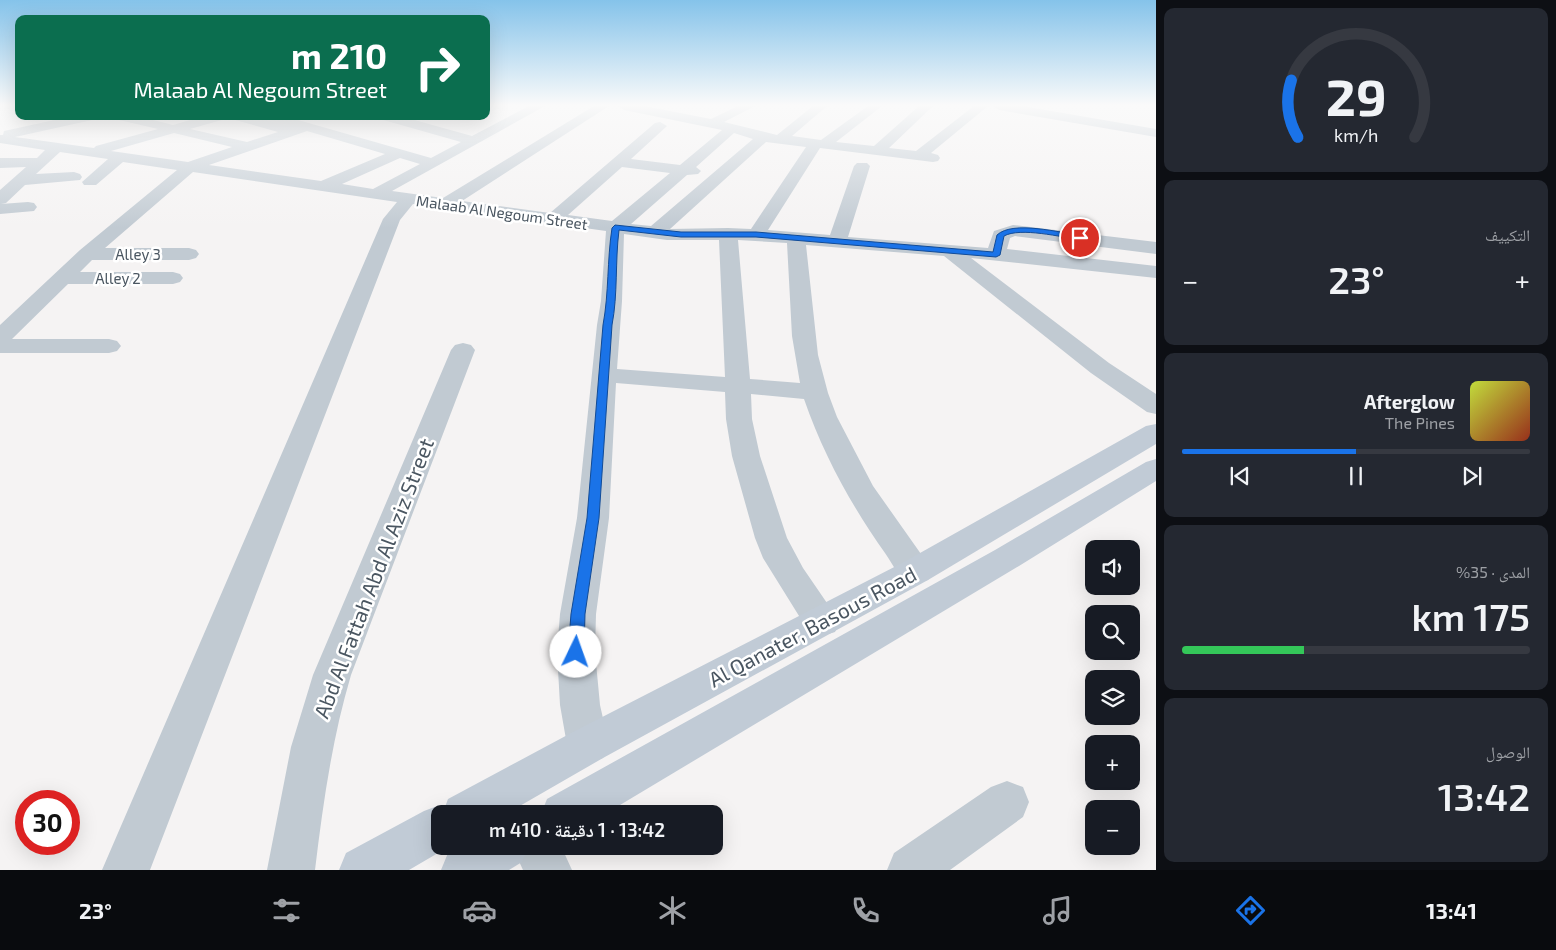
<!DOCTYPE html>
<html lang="ar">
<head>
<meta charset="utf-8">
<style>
	:root { --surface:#171b24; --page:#242831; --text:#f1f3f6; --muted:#9ea1a6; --line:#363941; --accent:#1a73e8 }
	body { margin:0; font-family:"Exo 2","Noto Naskh Arabic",sans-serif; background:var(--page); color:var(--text); direction:rtl; height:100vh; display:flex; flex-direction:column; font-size:19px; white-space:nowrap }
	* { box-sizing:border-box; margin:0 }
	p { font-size:16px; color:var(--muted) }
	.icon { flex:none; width:28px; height:28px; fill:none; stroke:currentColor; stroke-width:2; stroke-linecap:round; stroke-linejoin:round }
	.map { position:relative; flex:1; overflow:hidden; direction:ltr }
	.panel { display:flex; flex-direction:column; gap:8px; padding:8px; background:#0d0f14; width:400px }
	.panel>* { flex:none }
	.guide { position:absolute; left:15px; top:15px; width:475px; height:105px; border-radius:10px; box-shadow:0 5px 20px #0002; direction:rtl; background:#0b6e4f; color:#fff; overflow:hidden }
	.fabs { position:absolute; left:1085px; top:540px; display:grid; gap:10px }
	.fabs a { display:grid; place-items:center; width:55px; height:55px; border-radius:10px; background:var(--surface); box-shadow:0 5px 20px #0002; font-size:25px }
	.speed { position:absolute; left:15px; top:790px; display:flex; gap:10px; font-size:25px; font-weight:700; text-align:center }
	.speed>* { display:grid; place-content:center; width:65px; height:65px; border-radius:50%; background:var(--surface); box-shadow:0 5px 20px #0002; line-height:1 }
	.speed .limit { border:8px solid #d22; background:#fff; color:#111 }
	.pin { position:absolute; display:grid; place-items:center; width:42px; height:42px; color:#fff; margin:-21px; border:2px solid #fff; border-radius:50%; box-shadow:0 1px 5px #0007 }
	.me { position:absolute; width:55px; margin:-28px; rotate:3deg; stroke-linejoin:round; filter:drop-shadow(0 0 4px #0008) }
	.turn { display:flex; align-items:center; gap:18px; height:105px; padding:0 20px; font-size:22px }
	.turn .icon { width:65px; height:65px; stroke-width:2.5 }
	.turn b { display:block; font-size:35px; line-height:42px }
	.big { font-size:38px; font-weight:600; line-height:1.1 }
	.panel .tile { flex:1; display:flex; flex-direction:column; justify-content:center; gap:8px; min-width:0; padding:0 18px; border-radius:10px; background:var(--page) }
	.panel .dial { align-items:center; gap:0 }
	.dial svg { height:130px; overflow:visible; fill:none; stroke:var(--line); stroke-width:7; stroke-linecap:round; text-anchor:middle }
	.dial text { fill:var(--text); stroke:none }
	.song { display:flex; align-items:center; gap:15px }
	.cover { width:60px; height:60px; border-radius:8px; background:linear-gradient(135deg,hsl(70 70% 55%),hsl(10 70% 35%)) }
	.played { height:5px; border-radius:2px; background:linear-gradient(90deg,var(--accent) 50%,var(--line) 50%) }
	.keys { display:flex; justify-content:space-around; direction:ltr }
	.heat { display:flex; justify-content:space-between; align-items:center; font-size:28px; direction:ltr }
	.charge { height:8px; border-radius:4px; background:linear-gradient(90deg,#34c759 35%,var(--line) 0) }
	.trip { position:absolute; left:431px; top:805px; width:292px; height:50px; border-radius:10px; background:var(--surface); box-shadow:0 5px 20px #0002; font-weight:600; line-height:50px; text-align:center; direction:rtl }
	.tabs { display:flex; height:80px; justify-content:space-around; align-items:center; background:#090b0e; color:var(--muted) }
	.tabs .icon { width:35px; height:35px }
	.tabs .selected { color:var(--accent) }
	.tabs b { font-size:22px; color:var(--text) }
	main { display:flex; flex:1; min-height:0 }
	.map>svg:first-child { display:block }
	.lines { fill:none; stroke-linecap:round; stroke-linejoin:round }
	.street { fill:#c1cad2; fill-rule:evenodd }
	.secondary { fill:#c1cbd6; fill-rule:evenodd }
	.route { fill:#1a73e8; stroke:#114b97 }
	.labels { text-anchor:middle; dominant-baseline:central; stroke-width:5; stroke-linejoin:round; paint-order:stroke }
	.far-street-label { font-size:15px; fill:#4a5661; stroke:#fff }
	.near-street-label { font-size:21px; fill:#4a5661; stroke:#fff }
</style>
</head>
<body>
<main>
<section class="panel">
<div class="tile dial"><svg viewBox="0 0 100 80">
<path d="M14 69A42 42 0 1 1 86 69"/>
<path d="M14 69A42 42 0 0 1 10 34" stroke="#1a73e8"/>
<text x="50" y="56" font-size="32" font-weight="700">29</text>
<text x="50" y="72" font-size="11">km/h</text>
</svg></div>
<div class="tile"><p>التكييف</p>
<div class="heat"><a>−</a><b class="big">23°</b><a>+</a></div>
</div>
<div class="tile">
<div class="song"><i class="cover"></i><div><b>Afterglow</b><p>The Pines</p></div></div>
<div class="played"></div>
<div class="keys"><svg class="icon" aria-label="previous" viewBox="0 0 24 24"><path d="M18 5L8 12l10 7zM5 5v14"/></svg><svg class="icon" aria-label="pause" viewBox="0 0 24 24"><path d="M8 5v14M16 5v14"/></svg><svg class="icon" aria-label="next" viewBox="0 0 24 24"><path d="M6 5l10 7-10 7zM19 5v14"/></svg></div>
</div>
<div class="tile"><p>المدى · 35%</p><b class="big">175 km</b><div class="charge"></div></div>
<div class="tile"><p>الوصول</p><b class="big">13:42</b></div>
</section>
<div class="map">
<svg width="1156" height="870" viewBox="0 0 1156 870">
	<rect width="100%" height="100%" fill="#f5f3f3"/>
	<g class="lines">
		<path class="street" d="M529,106H545L392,191L443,198L594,106H609L462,201L550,213L655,123L660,122L667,126L631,159L680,165L722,130L624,110L618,106H644L711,119L738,106H755L724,122L777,135L813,106H827L792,136L821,140L868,106H882L836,142L874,146L919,106H933L889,148L916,151L974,106H988L931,153L938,155L940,158L938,161L933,162L820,148L768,230L830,235L854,166L857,163H867L870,166L848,237L988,248L994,231L1013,225L1156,242V254L1015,236L1010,238L1007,249L1156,266V278L971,258L1109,363L1156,394V414L1147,412L1091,373L944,256L806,245L818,355L828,393L837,417L873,486L933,571L928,580C920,582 914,584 906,580C898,576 890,560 885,553C851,505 823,454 804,399L751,394L752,419L760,456L787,538L803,568L840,622L835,632L822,636L809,632L763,558L755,538L732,456L726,419L725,392L616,383L609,518L596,614L595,652L600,705L609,745L603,758L588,763L573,758L567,745L560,705L557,652L560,614L577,518L597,325L601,301L606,231L413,204L400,220L150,870H102L383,219L397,202L193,172L105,248H189L196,250L199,254L196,258L189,260H92L80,272H173L180,274L183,278L180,282L173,284H68L12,339H109L117,341L121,346L117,351L109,353H0V325L80,250L177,170L123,162L96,185H84L82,182L108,159L60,152L36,174L74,172L80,174L82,177L80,180L25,185L6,203L1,204L28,202L34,203L37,207L34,211L0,214V190L26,167L0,168V158H37L45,150L0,143V135H3L4,131L73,116H98L92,120L15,137L94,148L96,146L158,129L115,119L114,116H137L173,125L204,116H226L225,119L190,129L247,142L278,132L232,119L231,116H252L293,127L264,119L263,116H284L431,158L461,142L380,119L379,116H400L472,136ZM307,131L385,154L321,181L209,165ZM174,133L232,147L188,162L111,151ZM734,133L753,139L651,226L631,224L687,175L698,174L701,171L696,167ZM766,142L806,147L751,229L728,228L670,229ZM400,158L420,164L373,189L342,184ZM622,167L670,173L612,221L568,215ZM624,234L667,240H719L725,377L617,369L622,301ZM738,240L787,243L792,336L800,383L750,379Z
			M993,106H1022L1156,129V137L999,110Z
			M463,343L471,345L475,350L351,675C332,739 323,804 315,870H267L291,747L313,675L451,350L455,345Z
			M1007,781L1023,787L1029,802L1023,817L950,870H887L894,853L991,787Z
			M512,846H561L572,870H523Z"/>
		<path class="secondary" d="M1156,424V444L928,580L603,758L506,814H440V846H450L409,870H339L346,853L424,811L440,805L445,807L448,799L573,732L904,562L1146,426Z
			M1156,459V481L1019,566L605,814H541L547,799L995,550L1146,462Z
			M461,846H529L522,862L509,870H441L448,853Z"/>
	</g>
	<linearGradient id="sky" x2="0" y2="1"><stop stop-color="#85c3ea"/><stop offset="0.46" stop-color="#fafafa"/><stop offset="1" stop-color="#fafafa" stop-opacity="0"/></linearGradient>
	<rect width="1156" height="228" fill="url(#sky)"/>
	<path class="route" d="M615,225L681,232H756L993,252L997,235C1013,220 1060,233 1080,235L1084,238L1080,240C1062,237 1020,227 1004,236L1000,255L996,257L756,237H681L619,230C615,262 618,294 612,325L599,518L585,614L584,652L582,657L576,659L571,657L568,652L571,614L587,518L603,325C609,293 607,260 612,228Z"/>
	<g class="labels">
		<g class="far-street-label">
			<text transform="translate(502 212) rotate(8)">Malaab Al Negoum Street</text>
			<text x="138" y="254">Alley 3</text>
			<text x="118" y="278">Alley 2</text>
		</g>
		<g class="near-street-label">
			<text transform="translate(373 578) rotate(-69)">Abd Al Fattah Abd Al Aziz Street</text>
			<text transform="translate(812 626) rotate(-28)">Al Qanater, Basous Road</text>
		</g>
	</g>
</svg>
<div class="fabs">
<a><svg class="icon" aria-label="sound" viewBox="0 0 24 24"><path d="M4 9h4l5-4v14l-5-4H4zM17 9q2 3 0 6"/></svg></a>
<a><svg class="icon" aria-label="search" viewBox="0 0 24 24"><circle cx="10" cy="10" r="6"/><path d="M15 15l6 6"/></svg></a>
<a><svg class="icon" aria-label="layers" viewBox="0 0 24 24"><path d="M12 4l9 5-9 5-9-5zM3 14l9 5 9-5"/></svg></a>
<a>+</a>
<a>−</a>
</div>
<div class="speed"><div class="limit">30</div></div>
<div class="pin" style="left:1080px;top:238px;background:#d93025"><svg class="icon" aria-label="arrive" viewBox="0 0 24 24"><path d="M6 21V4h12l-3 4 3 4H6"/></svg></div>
<svg class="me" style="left:576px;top:652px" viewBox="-20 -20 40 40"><circle r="19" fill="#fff"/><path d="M0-13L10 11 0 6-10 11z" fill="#1a73e8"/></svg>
<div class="trip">13:42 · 1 دقيقة · 410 m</div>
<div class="guide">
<div class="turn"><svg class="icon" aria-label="right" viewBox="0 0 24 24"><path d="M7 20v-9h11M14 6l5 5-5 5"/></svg><div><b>210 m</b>Malaab Al Negoum Street</div></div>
</div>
</div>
</main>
<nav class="tabs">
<b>13:41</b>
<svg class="icon selected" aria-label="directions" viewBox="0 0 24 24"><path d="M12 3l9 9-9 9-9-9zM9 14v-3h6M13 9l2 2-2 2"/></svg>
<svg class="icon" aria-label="music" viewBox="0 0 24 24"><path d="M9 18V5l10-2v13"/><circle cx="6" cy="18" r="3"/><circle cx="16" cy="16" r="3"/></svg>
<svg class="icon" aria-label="phone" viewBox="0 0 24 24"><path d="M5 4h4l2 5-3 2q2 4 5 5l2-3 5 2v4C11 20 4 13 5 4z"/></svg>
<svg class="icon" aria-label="climate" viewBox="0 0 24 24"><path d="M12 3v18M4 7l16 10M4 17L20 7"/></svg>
<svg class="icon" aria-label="car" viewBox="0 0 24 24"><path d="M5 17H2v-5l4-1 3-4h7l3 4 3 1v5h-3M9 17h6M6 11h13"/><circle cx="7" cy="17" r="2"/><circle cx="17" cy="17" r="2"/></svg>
<svg class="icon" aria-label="filters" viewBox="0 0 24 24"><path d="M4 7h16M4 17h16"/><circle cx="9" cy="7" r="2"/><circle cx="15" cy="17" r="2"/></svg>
<b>23°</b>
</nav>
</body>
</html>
